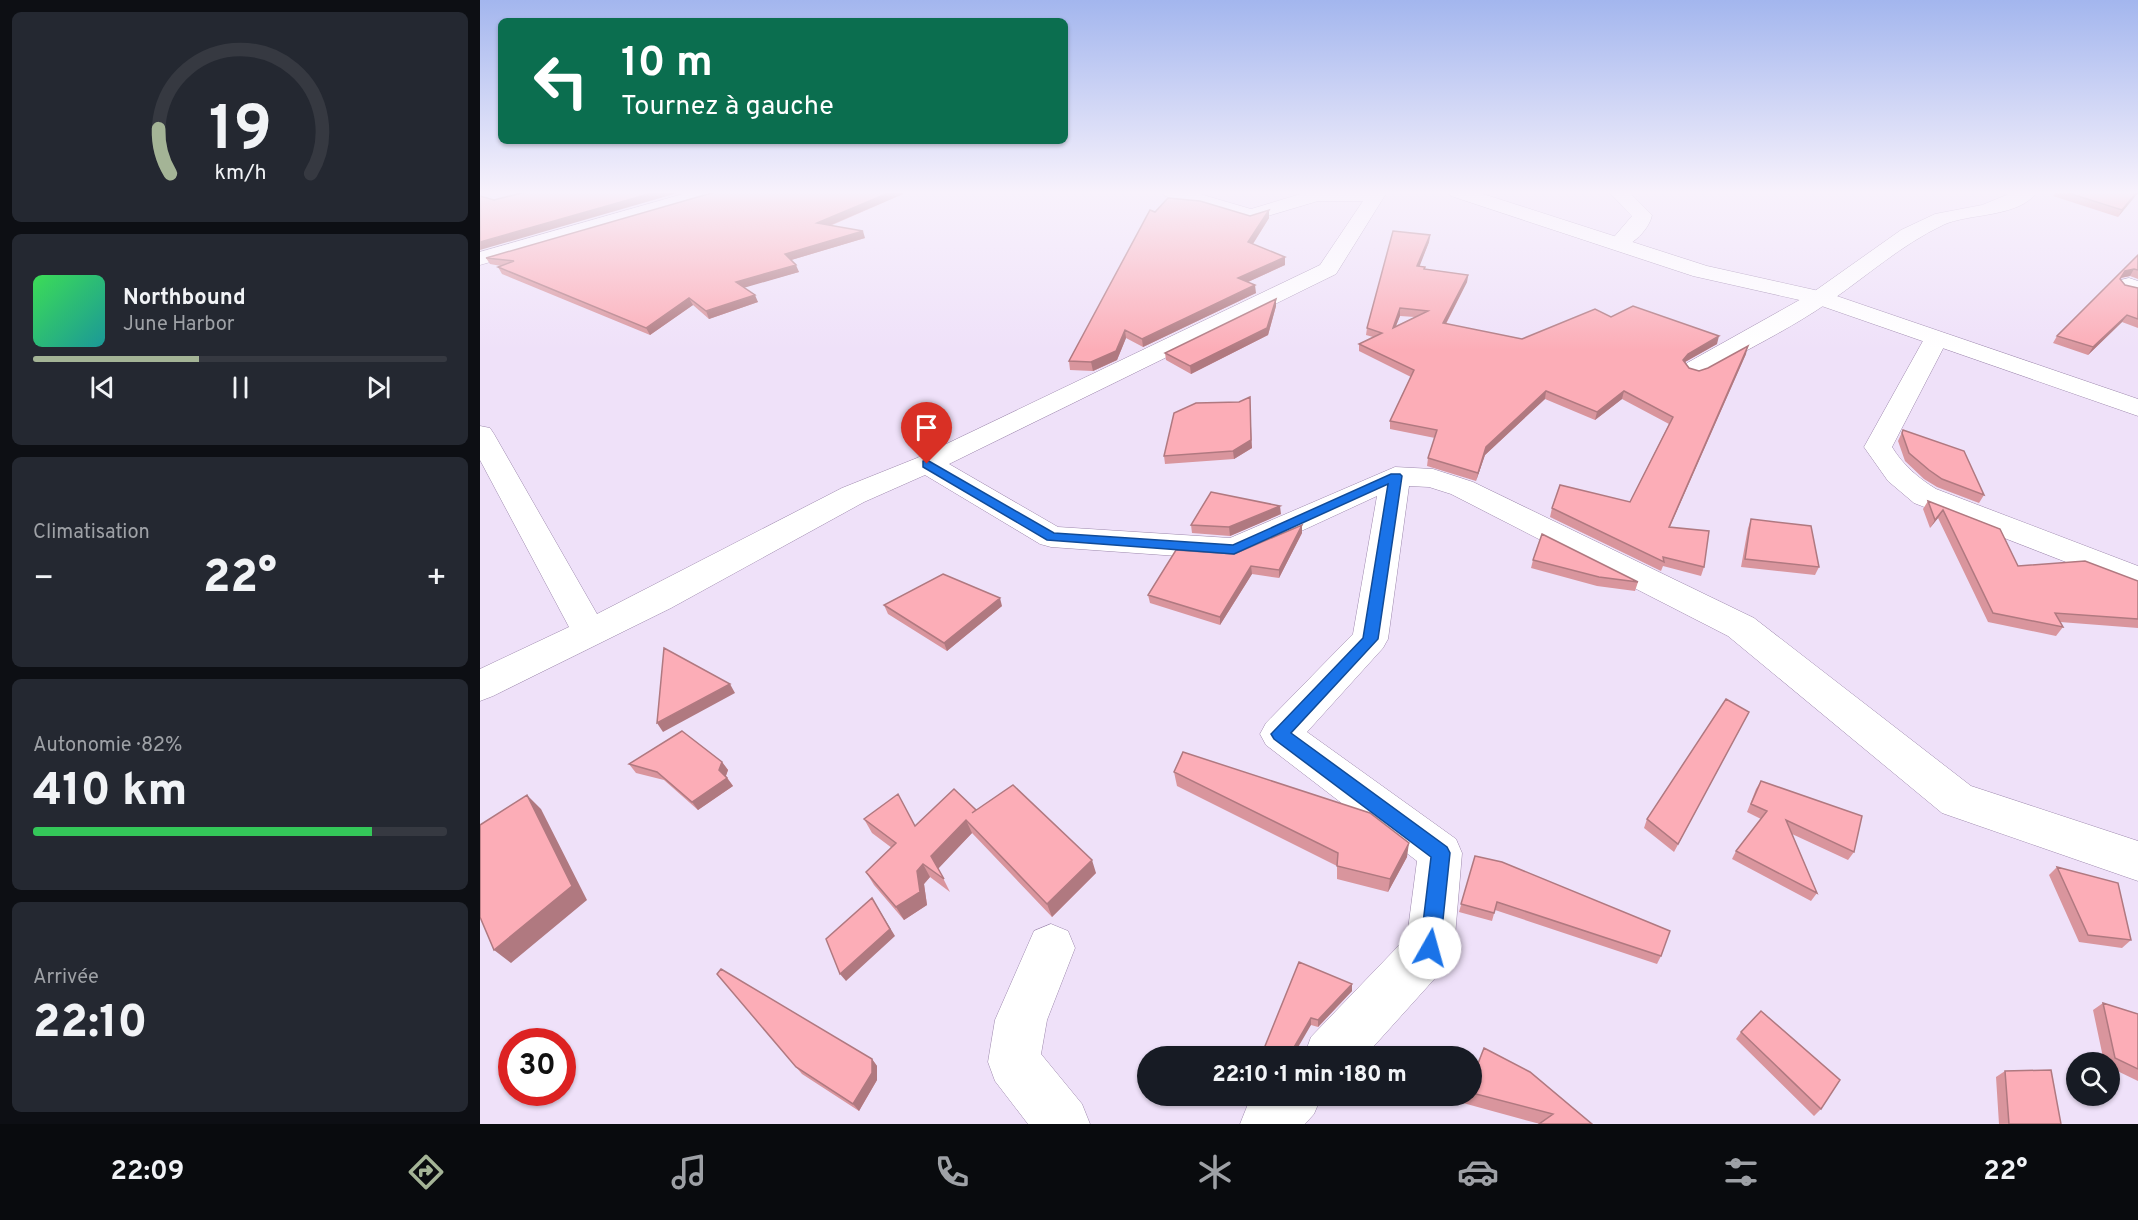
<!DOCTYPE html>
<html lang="fr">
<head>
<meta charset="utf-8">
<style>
	:root { --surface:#171b24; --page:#242831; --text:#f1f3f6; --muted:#9ea1a6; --line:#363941; --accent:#a4b496 }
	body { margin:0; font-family:Overpass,sans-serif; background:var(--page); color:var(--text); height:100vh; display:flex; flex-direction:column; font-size:22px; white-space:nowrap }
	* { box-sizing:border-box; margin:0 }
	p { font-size:20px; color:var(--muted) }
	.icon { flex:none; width:33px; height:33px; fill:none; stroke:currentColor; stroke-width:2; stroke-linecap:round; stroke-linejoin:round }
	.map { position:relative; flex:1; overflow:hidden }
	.drawer { display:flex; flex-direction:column; gap:12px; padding:12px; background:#0d0f14; width:480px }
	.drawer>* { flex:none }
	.top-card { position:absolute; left:18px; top:18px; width:570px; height:126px; border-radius:9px; box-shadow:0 2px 4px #0004; background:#0b6e4f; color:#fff; overflow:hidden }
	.controls { position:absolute; left:1586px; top:1052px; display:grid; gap:12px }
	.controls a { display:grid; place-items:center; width:54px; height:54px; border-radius:50%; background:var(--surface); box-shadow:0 2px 4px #0004; font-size:30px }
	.speed { position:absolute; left:18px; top:1028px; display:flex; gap:12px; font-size:30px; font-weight:700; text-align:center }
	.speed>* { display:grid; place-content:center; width:78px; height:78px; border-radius:50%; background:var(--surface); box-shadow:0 2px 4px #0004; line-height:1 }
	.speed .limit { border:9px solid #d22; background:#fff; color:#111 }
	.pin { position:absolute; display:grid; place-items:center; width:51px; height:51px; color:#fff; margin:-62px -26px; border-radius:50% 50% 50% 0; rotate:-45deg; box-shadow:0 0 6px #0007 }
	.pin .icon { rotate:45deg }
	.me { position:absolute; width:66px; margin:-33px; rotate:7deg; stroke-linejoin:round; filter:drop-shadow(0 0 4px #0008) }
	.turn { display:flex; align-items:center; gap:21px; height:126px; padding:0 24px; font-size:27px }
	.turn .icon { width:78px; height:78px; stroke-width:2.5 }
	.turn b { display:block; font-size:42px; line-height:51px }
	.big { font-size:45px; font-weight:800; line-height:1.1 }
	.drawer .widget { flex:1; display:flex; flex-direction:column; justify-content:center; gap:9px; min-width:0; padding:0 21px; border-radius:9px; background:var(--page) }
	.drawer .dial { align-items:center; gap:0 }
	.dial svg { height:156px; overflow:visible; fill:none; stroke:var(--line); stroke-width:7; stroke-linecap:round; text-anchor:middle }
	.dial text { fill:var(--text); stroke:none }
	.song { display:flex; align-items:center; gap:18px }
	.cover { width:72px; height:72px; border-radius:9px; background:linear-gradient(135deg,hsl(130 70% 55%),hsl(180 70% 35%)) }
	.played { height:6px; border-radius:3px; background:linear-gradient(90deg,var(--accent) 40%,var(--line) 40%) }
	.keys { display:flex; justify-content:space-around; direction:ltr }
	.heat { display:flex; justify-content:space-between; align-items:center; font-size:33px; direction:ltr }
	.charge { height:9px; border-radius:4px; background:linear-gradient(90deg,#34c759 82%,var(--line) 0) }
	.trip { position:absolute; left:657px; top:1046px; width:345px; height:60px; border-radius:30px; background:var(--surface); box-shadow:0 2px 4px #0004; font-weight:800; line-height:60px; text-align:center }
	.tabs { display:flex; height:96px; justify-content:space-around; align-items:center; background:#090b0e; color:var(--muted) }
	.tabs .icon { width:42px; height:42px }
	.tabs .active { color:var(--accent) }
	.tabs b { font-size:27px; color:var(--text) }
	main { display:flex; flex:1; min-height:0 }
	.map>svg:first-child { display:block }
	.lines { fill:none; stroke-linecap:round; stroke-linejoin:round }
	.street-casing { stroke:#9d88ad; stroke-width:1 }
	.secondary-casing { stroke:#9d88ad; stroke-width:1 }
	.street { fill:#fff; fill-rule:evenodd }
	.secondary { fill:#fff; fill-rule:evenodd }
	.wall { fill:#d9959d; fill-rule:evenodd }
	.shaded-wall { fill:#b07980 }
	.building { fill:#fcadb7; stroke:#b07980; stroke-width:1.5; fill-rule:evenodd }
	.route { fill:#1a73e8; stroke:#114b97; stroke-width:1.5 }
</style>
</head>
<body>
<main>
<section class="drawer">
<div class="widget dial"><svg viewBox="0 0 100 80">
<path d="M14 69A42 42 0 1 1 86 69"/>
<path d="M14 69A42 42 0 0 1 8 46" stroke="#a4b496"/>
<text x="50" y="56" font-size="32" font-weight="700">19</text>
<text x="50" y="72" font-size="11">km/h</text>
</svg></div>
<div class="widget">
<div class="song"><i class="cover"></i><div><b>Northbound</b><p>June Harbor</p></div></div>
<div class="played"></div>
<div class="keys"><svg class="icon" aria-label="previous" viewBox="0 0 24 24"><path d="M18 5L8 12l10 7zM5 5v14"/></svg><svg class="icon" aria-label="pause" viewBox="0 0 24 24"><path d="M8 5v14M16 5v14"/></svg><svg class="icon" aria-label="next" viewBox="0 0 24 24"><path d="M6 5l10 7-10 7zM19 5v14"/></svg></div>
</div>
<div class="widget"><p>Climatisation</p>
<div class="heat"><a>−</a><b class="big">22°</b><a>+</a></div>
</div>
<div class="widget"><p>Autonomie · 82%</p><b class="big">410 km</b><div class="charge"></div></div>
<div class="widget"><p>Arrivée</p><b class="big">22:10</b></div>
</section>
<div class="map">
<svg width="1658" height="1124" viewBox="0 0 1658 1124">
	<rect width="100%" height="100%" fill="#efe1f9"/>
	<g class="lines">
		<g class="street-casing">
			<path id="street" d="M210,192H240L238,196L0,265V252Z
				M683,192H713L771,209L827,192H907L856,274L469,464L578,527L750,538L915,467L953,469L993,482L1274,618L1491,786L1658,841V881L1462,813L1248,636L971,494L949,487L929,486L908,639L903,648L827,732L976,839L982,853L974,948L967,965L885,1056H824L831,1037L927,937L937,861L786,745L780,734L786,723L873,634L897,496L765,557L754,560L571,547L560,544L445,475L384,502L191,608L13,696L0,701V669L89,627L0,460V426L10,428L14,434L117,614L362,488L437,458L840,265L883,201H838L771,221L685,196Z
				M1129,192H1149L1172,215C1169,231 1147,252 1131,248L1128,244L1152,216Z
				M1534,192H1557C1539,218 1488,213 1463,225C1421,245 1387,276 1349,302C1310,329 1266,350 1225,373L1216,376L1207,373L1203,368L1207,363L1332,293L1421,230L1455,214L1502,205Z
				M1649,278L1658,281V295L1641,290L1638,285L1641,280Z
				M1456,332L1465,334L1468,339L1412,447C1423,465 1438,478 1456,489L1658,566V590L1434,503L1408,481L1384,447L1444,339L1447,334Z
				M571,924L588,931L595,948L567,1020L561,1054L602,1104L610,1124H548L515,1081L508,1062L515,1020L554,931Z
				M778,1095H842L834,1114L825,1124H760L768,1104Z"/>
		</g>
		<g class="secondary-casing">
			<path id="secondary" d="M969,192H997L1227,266L1348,293L1658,399V416L1333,303L1213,276L971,196Z"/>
		</g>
		<use href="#street" class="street"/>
		<use href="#secondary" class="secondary"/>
	</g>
	<path class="wall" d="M1576,192H1658L1638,217L1573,196Z
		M423,194L350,226L385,238L311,260L319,272L264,287L278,302L229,319L213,305L170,335L22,274L18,267L21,266L10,264L6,258Z
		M675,212L770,216L789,218L773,244L805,265L768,282L776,293L663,347L646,338L637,360L613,371L590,370L589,361Z
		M950,235L949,242L939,266L945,267V269L988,275L987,282L966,324L1042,339L1131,317L1237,344L1205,362L1209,368L1219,371L1266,354L1190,527L1224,567L1221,576L1183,566L1181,571L1070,517L1072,508L1150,502L1189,424L1142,399L1115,420L1065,399L1005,455L996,481L947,466L948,458L955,438L910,429V421L931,377L879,351V344L893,337L886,335L887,328ZM920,316L935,317L916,326Z
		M1658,255V279L1650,276L1641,278L1640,279L1645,285L1658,288V328L1642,322L1608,355L1573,343L1577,336Z
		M796,306L788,335L711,374L686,360L685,353Z
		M759,402L772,448L754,459L685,464L684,456Z
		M1423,430L1504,495L1499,503L1457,487L1444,479L1425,461L1418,441Z
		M1448,501L1520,529L1538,566L1658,581V628L1580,622L1583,627L1576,636L1508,622L1458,518L1450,528L1443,509Z
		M801,514L750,536L712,533L711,525Z
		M1271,519L1339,567L1335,575L1261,567L1268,528Z
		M822,533L799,578L772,574L740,625L670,603L668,595L754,554Z
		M1053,560L1158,582L1155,591L1117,586L1051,568Z
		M404,605L522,606L467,651L408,614Z
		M1269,712L1194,852L1164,828L1167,819Z
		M242,762L248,770L246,776L253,786L218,810L184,780L156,773L149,764Z
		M694,772L927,857L908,892L857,879V866L697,786Z
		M1281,781L1374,852L1368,860L1312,834L1337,893L1331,901L1252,859L1256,851L1281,819L1267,812L1276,789Z
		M496,811L616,873L572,917L492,833L458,868L470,892L450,877L444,884L447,905L424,920L394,885L386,872L412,848L392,833L384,819L435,826L496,810Z
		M995,856L1181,956L1177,964L1015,910L1012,921L979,912Z
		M1577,867L1651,940L1642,948L1599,942L1569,875Z
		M872,984V991L838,1027L831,1025L781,1056Z
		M1623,1003L1658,1014V1081L1629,1067V1062H1624L1613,1010Z
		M1261,1032L1341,1109L1334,1116L1256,1039Z
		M392,1059L397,1066V1080L379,1111L322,1074L316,1067Z
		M1525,1071L1581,1124H1519L1516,1077Z
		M992,1079L1112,1124H1060L983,1103L985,1095H992Z"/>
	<path class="shaded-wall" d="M176,192H201L0,250V242Z
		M411,192H422L423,194L339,230L337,223Z
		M1657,192L1658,193L1638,217L1642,210Z
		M789,210V218L769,250L768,242Z
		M383,231L385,238L308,261L305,254Z
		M950,235L949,242L937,273V266Z
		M805,257V265L759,286L758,278Z
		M316,265L319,272L260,289L256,282Z
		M1654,269L1650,276L1640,278L1645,271Z
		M988,275L987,282L962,331L963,323Z
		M775,285L776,293L663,347L662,339Z
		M275,295L278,302L229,319L226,311Z
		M209,298L213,305L170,335L166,328Z
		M796,299V306L788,335L711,374L710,366Z
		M920,308V316L912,335L913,328Z
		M1647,315L1642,322L1608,355L1613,347Z
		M645,330L646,338L637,360L613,371L611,362Z
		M1239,336L1237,344L1205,362L1201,368L1203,360L1208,354Z
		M1268,346L1266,354L1186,535L1189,527Z
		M1066,391L1065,399L1005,455L996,481L998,473L1006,447Z
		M1144,391L1142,399L1115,420L1117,412Z
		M770,404L772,448L754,459L753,451Z
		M800,506L801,514L750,536L749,527Z
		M1463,510L1458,518L1450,528L1455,520Z
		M822,525V533L799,578V570Z
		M771,566L772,574L740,625V617Z
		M520,598L522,606L467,651L464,643Z
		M250,684L255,693L183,732L177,723Z
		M242,762L248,770L245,778L239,770Z
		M247,778L253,786L218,810L212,802Z
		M47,795L61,809L107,900L31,963L14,950Z
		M486,820L492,833L458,869L451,856Z
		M929,843L927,857L908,892L910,879Z
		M612,860L616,873L572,917L567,904Z
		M443,864L450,877L444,884L447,905L424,920L416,907L437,871Z
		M392,898L415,936L366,981L360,974Z
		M872,984V991L838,1027V1020Z
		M831,1018V1025L813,1056H809Z
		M392,1059L397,1066V1080L379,1111L373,1104Z"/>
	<path class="building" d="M45,192H176L0,242V196L14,200Z
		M235,192H411L337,223L383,231L305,254L316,265L256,282L275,295L226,311L209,298L166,328L18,267L34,261L6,258Z
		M1585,192H1657L1642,210Z
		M688,198L720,201L770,216L789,210L768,242L805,257L758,278L775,285L662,339L645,330L636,351L611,362L589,361L670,210L675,212Z
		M913,231L950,235L937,266L945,267L944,269L988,275L963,323L1042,339L1115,309L1131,317L1153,306L1239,336L1208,354L1203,360L1209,368L1219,371L1228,368L1268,346L1189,527L1229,531L1224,567L1183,557L1184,562L1072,508L1080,485L1150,502L1193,417L1144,391L1117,412L1066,391L1006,447L998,473L948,458L957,430L910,421L934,370L879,344L902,333L887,328ZM920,308L948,311L913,328Z
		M1658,255V270L1654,269L1645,271L1640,279L1645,285L1658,288V319L1647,315L1613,347L1577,336Z
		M796,299L787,328L710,366L685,353Z
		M770,397L771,440L753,451L684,456L694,413L716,403L759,402Z
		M1423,430L1484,451L1504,495L1462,479L1449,470L1429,453L1422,433Z
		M731,492L800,506L749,527L711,525Z
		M1448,501L1520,529L1538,566L1605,561L1658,581V619L1575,613L1583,627L1513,613L1463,510L1455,520Z
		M1271,519L1331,526L1339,567L1265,559Z
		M822,525L799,570L771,566L740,617L668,595L696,550L754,554Z
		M1062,534L1158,582L1119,577L1053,560Z
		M463,574L520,598L464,643L404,605Z
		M184,648L250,684L177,723Z
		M1246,699L1269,712L1198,844L1167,819Z
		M202,731L242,762L239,770L247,778L212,802L177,772L149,764Z
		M703,752L890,813L929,843L910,879L857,866L858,853L694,772Z
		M1281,781L1382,816L1374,852L1306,820L1337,893L1256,851L1287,811L1271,804Z
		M533,785L612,860L567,904L486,820L451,856L464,879L443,864L437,871L440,892L416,907L386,872L416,843L384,819L418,794L435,826L474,789L496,810L492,813Z
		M47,795L92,886L14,950L0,917V825Z
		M995,856L1022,862L1190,931L1181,956L1017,902L1014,913L981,904Z
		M1577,867L1638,883L1651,940L1608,935Z
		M392,898L410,929L360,974L346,939Z
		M819,962L872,984L838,1020L831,1018L809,1056H781Z
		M241,969L392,1059V1073L373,1104L316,1067L237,974Z
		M1623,1003L1658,1014V1069L1635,1058Z
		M1281,1011L1360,1080L1341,1109L1261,1032Z
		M1004,1048L1050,1072L1112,1124H1059L1073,1114L992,1093V1079Z
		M1571,1070L1581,1124H1529L1525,1071Z"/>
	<linearGradient id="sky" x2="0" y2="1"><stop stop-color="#a3b6ee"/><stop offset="0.55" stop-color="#f8f2fc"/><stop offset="1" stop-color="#f8f2fc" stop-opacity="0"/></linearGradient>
	<rect width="1658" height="350" fill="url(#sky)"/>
	<path class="route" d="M447,460L574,533L753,545L911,474H920L922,476L898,639L811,733L967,847L970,853L960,948L957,955L950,958L943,955L940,948L951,857L794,739L791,734L883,638L908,484L754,554L567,540L443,467V461Z"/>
</svg>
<div class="controls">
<a><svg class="icon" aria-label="search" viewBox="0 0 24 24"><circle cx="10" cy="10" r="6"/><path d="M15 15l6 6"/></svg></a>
</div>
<div class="speed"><div class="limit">30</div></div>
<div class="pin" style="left:447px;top:464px;background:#d93025"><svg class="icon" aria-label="arrive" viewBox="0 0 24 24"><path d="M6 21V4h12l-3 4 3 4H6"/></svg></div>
<svg class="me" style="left:950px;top:948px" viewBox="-20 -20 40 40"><circle r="19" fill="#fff"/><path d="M0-13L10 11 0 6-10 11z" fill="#1a73e8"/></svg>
<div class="trip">22:10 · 1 min · 180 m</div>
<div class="top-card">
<div class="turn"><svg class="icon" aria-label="left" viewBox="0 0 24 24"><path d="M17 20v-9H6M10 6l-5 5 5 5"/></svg><div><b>10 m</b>Tournez à gauche</div></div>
</div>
</div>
</main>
<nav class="tabs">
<b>22:09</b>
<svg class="icon active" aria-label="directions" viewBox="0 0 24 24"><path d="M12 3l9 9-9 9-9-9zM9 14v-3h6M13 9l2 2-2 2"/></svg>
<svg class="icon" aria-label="music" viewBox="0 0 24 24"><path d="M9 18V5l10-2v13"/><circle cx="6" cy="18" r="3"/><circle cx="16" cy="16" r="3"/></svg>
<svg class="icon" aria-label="phone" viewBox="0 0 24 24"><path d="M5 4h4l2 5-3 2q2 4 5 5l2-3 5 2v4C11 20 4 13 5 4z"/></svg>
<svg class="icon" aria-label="climate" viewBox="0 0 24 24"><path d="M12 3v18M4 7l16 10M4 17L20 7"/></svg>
<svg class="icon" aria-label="car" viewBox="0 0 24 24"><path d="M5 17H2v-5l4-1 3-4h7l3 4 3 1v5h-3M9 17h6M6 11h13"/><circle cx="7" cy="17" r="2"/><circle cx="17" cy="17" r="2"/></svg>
<svg class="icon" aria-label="filters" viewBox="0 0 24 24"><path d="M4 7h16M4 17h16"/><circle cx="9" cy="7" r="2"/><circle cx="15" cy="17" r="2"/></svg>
<b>22°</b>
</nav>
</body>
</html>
